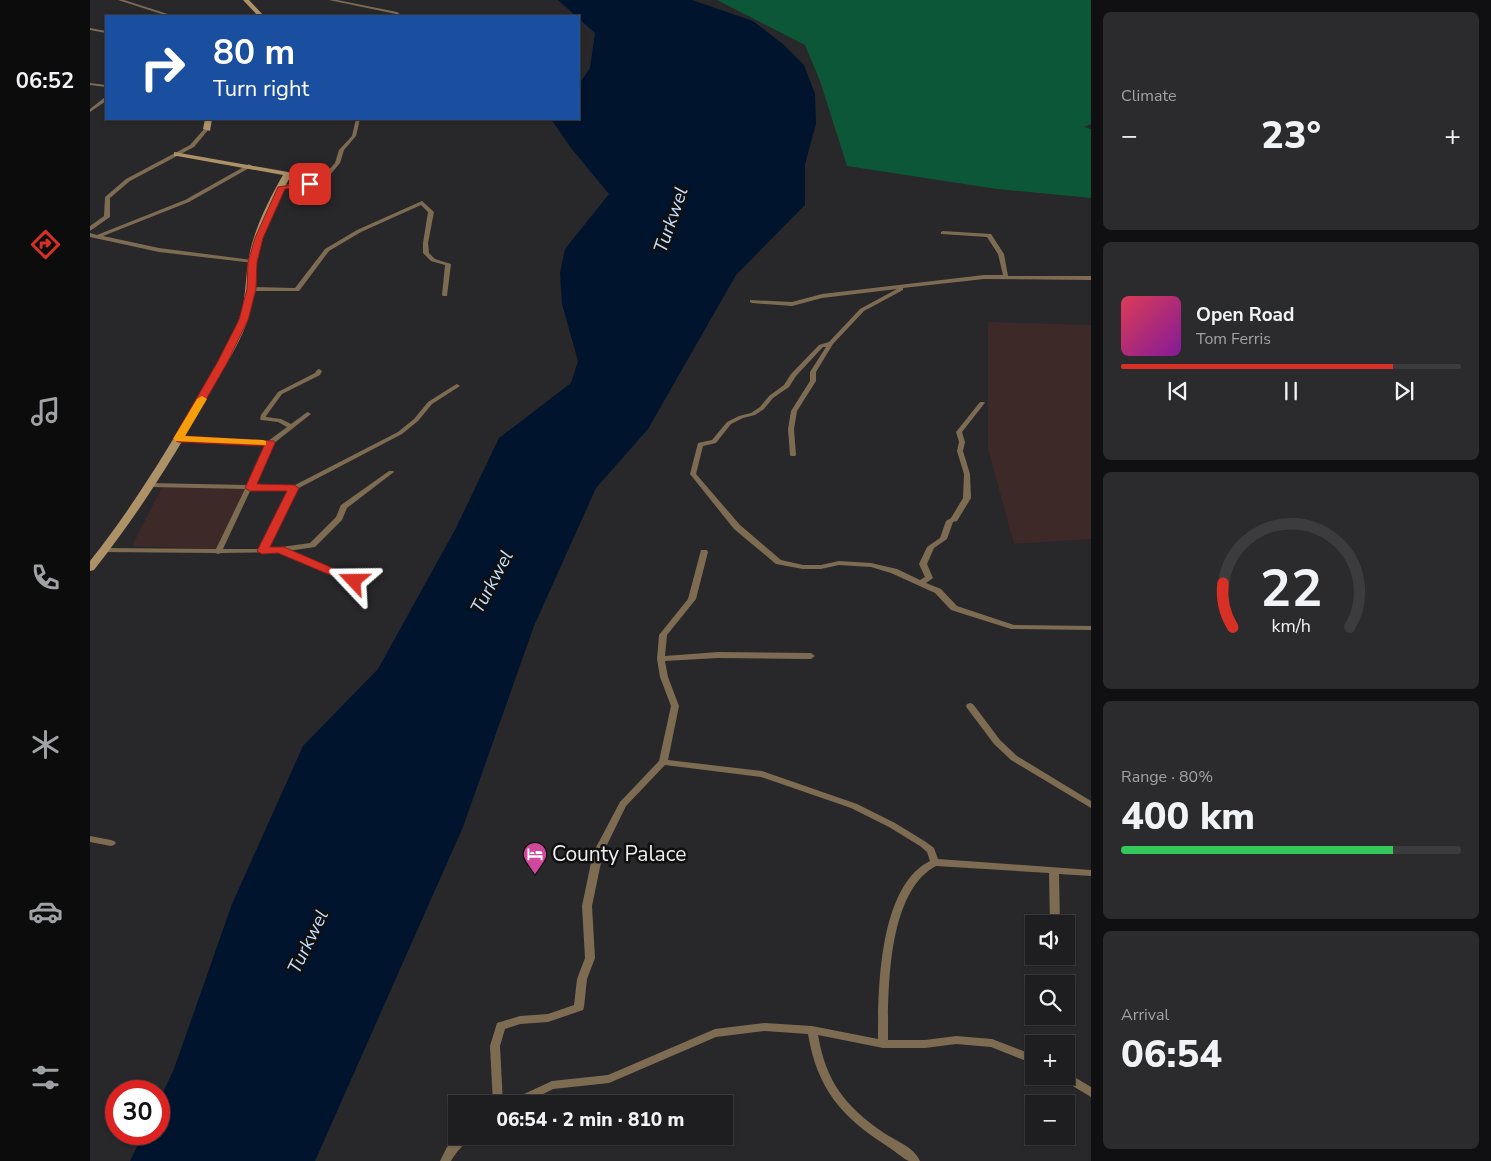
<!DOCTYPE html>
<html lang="en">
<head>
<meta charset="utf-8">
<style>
	:root { --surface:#1e1d20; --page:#2b2a2d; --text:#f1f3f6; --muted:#a1a2a5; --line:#3c3b3e; --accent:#d93025 }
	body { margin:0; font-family:"Nunito Sans",sans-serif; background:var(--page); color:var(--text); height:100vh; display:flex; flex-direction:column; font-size:19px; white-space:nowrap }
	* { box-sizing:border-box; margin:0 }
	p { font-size:16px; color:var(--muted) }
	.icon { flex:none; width:28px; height:28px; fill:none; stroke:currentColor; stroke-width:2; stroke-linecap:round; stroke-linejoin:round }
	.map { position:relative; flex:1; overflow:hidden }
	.side { display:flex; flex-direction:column; gap:12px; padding:12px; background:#101012; width:400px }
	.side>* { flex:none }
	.top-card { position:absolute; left:15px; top:15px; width:475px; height:105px; border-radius:0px; box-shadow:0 1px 4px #0004,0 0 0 1px var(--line); background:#1a4fa0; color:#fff; overflow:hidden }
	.tools { position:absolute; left:935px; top:915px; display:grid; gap:10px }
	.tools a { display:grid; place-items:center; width:50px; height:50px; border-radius:0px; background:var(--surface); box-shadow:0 1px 4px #0004,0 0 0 1px var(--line); font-size:25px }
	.speed { position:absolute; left:15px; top:1080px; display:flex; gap:10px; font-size:25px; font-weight:700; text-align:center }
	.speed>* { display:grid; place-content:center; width:65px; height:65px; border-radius:50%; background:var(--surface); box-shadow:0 1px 4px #0004,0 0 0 1px var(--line); line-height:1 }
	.speed .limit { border:8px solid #d22; background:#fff; color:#111 }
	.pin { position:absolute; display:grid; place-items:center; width:42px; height:42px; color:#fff; margin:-21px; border-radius:10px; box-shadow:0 2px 8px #0006 }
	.me { position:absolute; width:55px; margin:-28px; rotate:293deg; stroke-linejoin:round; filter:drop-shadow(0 0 4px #0008) }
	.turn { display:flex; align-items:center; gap:18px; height:105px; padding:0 25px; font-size:22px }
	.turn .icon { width:65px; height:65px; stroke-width:2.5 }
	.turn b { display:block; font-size:35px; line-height:42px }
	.big { font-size:38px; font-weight:800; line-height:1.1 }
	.side .card { flex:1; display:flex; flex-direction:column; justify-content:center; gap:8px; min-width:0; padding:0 18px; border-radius:8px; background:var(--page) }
	.side .dial { align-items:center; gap:0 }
	.dial svg { height:130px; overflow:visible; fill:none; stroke:var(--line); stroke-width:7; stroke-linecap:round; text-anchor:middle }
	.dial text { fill:var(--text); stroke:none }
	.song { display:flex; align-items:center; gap:15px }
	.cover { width:60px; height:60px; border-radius:8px; background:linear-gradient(135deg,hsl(350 70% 55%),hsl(290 70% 35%)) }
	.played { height:5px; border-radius:2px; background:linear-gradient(90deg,var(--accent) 80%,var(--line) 80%) }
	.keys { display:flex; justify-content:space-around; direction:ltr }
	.heat { display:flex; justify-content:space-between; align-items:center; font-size:28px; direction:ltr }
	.charge { height:8px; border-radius:4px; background:linear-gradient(90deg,#34c759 80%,var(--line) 0) }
	.trip { position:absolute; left:358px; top:1095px; width:285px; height:50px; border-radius:0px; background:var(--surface); box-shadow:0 1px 4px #0004,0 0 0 1px var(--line); font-weight:800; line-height:50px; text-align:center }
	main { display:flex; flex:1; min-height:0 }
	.tab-bar { display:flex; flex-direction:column; width:90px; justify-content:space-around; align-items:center; background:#0c0c0d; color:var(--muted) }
	.tab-bar .icon { width:35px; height:35px }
	.tab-bar .active { color:var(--accent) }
	.tab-bar b { font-size:22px; color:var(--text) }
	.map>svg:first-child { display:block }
	.commercial { fill:#3d2928 }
	.green { fill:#0c5737 }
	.water { fill:#01142d }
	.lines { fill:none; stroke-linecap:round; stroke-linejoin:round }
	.street { fill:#7d6c52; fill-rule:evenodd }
	.secondary { fill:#ad9268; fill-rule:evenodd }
	.route { fill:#d93025; stroke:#8d1f18 }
	.slow { fill:#f59e0b }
	.labels { text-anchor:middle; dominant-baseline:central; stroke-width:5; stroke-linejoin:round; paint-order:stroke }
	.water-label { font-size:19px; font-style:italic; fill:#c4defd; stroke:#111011 }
	.near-poi-label { font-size:21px; fill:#eeeeef; stroke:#111011; text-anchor:start }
</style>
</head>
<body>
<main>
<nav class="tab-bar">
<b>06:52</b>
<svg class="icon active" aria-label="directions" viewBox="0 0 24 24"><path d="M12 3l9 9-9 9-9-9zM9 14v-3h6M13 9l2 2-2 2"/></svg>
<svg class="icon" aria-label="music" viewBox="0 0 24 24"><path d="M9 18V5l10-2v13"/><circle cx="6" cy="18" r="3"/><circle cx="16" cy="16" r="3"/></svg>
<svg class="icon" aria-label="phone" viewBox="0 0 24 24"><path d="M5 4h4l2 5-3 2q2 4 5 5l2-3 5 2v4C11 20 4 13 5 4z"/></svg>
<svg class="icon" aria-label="climate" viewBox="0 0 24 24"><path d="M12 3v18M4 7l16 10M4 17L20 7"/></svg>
<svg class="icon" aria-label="car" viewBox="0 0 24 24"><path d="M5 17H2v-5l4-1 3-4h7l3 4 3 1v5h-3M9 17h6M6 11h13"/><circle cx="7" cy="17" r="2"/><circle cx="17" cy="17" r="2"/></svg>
<svg class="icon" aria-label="filters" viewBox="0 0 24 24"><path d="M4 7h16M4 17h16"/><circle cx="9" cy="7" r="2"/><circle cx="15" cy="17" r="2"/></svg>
</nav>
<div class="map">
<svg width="1001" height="1161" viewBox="0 0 1001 1161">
	<rect width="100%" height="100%" fill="#28272a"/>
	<path class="commercial" d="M898,322L1001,325V539L924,544L898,449Z
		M72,487L156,489L128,549L42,546Z"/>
	<path class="green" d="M627,0H1001V124L994,127L1001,129V198L907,189L757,166L730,81L715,45Z"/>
	<path class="water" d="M468,0H602L663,21L694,45L714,65L725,94L726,124L715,164V205L646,275L558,429L506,488L444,626L373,827L225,1161H40L53,1134H69V1101L84,1069L142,904L213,746L288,669L366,528L409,438L481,383L488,361L472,304L470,273L475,249L519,194L481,148L461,119H489V84L500,68L505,33Z"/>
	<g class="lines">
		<path class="street" d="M28,0H34L84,16H78Z
			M239,0H247L307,12L313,16H309L306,14Z
			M0,28L16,31V33L0,30Z
			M0,83L16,85V87L0,85Z
			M14,98H16V101L0,112V109Z
			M266,119H270L266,136L254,150L250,163L240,175L222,185L190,188V186L192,185L219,183L236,173L245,163L249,150L262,136Z
			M115,128L119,129L104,147L40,181L20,198V217L0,231V226L14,216L15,197L36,179L100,145Z
			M159,164L162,166L161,167L99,202L13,236L69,248L162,260L164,261V263L69,252L0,237V233L7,235L95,200Z
			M332,201L344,212L338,243L339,253L345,259L361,264L357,296H353L352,295L355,265L341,261L333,253V243L338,212L331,205L271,232L239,251L209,291H162L159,289L162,287L205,288L235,249L267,230Z
			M853,231L901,234L914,254L918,276H1001V280L894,279L813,288V290L774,311L743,344L726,372V381L707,411L704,429L706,455L705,456H701L700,455L698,429L701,411L720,381V372L736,347H733L706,376L699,387L683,398L674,409L665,415L653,418L641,424L626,443L613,446L606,474L650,525L691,560L713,565H731L749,561L781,563L807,569L830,580L835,577L829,564L837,547L850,538L856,521L861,518L873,498L874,474L867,451L869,442L866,432L890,402H894L895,403L894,404L872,432L875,442L873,451L880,474L881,498L867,521L863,522L857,539L844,548L837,564L843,578L836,583L851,589L867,606L924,625L1001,626V630L921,629L861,610L845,593L801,573L781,567L749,565L731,569H713L686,564L644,529L600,474L608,443L622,440L637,422L649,416L661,413L670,407L679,396L694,385L701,374L729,345L739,342L770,309L807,289L732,298L702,306L662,303L660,302V300L702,302L732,294L894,275H913L908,254L897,237L851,234V232Z
			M229,369L232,371L230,375L192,394L176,416V417L191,419L201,424L216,413L218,412L221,414L183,444L163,485L203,486L308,432L324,419L338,402L365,385L367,384L370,386L342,404L328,421L312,434L207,489L177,549L220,543L246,517L251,505L299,471H303L304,472L257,508L252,520L225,547L198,551L267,579L268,581L267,583H261L189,552L131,553L128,554L125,553L11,552L10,550L11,548H14L126,549L155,489L60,487L57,485L60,483L157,485L176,445L88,441L85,439L88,437L178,441L197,427L188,422L171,420L170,419L171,415L188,392L225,373L227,370ZM161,489L199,490L169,549H133Z
			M611,550H617L618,552L606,599L577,635L575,656L628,652L721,653L725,656L721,659L628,658L575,661L578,677L589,706L578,760L672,771L767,804L805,823L836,842L844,848L848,859L1001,870V876L969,874L970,924H960L959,873L846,866C797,892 798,991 798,1040H835L866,1036L902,1039L944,1055V1064L901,1047L866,1044L835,1048H793L728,1035C736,1082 755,1106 794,1133C806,1141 824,1147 830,1161C827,1161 822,1161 819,1161C815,1160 802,1149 797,1146C751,1117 727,1088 718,1034L675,1031L626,1037L519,1083L463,1089L434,1104H418L419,1101L462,1081L518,1075L625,1029L675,1023L722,1026L788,1039C788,989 789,886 840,861L837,852L830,846L799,827L761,808L671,777L575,765L536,806L513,853L502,906L505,958L497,979L494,1007L493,1010L458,1022L430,1024L415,1029L410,1046L413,1104H403L400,1046L407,1023L430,1016L458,1014L484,1005L487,979L495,958L492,906L503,853L530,802L569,761L581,706L570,677L567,659L569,635L598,599Z
			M880,703L883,704L910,740L927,756L1001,801V808L921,760L904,744L877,708L876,706L877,704Z
			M0,836L21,840L24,841L26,843L24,845L21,846L0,842Z
			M976,1072L1001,1087V1097L971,1079L970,1076H976Z
			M368,1136H380C375,1145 366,1151 361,1161H350L357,1147Z"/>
		<path class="secondary" d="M153,0H159L174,16H168Z
			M115,119H122L120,131L113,129Z
			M84,152L198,172L202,174C187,200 171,232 166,262C163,282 165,302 157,322C148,347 133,369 120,392C86,455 48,514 4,570L0,571V561C43,507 78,449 112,390C125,367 140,344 149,319C156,301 155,282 158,263C162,233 178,201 193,175L87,156H84Z"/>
	</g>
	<path class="route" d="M220,182H223V186L195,189L173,238L167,262L166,289L158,320L137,363L95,436L184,441L185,443L167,484L204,485L209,488L180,547H194L268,579V584L264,585L188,553L172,554L167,551L197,491H160L155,488L174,446L88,442L83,439L127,363L149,320L157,289L158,262L165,238L188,187Z"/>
	<path class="slow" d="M112,396L117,399L95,436L173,440L176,441V445L85,441L83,439L107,399Z"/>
	<defs>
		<g id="hotel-pin" transform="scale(1.25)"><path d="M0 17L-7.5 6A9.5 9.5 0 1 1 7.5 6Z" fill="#d1479c" stroke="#111011"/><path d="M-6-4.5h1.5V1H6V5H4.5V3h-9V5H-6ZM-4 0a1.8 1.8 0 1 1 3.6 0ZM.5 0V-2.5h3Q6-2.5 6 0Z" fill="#fff"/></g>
	</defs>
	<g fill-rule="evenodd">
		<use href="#hotel-pin" x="445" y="854"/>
	</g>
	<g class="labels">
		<g class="water-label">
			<text transform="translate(581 220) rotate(-71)">Turkwel</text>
			<text transform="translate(402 582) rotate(-62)">Turkwel</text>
			<text transform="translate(218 942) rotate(-64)">Turkwel</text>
		</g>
		<g class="near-poi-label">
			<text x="462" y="854">County Palace</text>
		</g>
	</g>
</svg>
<div class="tools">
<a><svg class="icon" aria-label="sound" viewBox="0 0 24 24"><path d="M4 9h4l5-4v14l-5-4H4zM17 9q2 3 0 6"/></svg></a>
<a><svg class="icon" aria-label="search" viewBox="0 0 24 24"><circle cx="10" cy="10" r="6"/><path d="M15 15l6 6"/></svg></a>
<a>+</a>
<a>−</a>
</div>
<div class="speed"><div class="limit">30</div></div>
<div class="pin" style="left:220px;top:184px;background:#d93025"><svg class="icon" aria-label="arrive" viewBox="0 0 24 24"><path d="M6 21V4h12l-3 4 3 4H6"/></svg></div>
<svg class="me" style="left:264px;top:581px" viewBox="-20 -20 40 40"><path d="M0-17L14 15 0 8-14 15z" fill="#d93025" stroke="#fff" stroke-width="4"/></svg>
<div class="trip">06:54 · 2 min · 810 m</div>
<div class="top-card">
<div class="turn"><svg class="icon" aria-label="right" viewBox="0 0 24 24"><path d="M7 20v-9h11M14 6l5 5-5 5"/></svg><div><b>80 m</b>Turn right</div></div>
</div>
</div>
<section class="side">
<div class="card"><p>Climate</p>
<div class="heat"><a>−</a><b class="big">23°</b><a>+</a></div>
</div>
<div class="card">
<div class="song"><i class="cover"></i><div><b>Open Road</b><p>Tom Ferris</p></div></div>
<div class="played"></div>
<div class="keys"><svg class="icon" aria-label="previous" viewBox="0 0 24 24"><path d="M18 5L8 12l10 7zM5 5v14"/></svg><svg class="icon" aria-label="pause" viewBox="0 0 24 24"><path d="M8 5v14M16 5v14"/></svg><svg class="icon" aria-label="next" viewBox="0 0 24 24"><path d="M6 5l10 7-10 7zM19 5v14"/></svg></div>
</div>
<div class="card dial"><svg viewBox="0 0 100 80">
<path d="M14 69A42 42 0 1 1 86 69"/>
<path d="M14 69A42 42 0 0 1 8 42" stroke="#d93025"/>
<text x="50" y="56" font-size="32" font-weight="700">22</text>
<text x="50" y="72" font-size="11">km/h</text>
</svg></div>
<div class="card"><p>Range · 80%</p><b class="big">400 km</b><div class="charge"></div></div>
<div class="card"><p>Arrival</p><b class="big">06:54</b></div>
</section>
</main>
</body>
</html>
